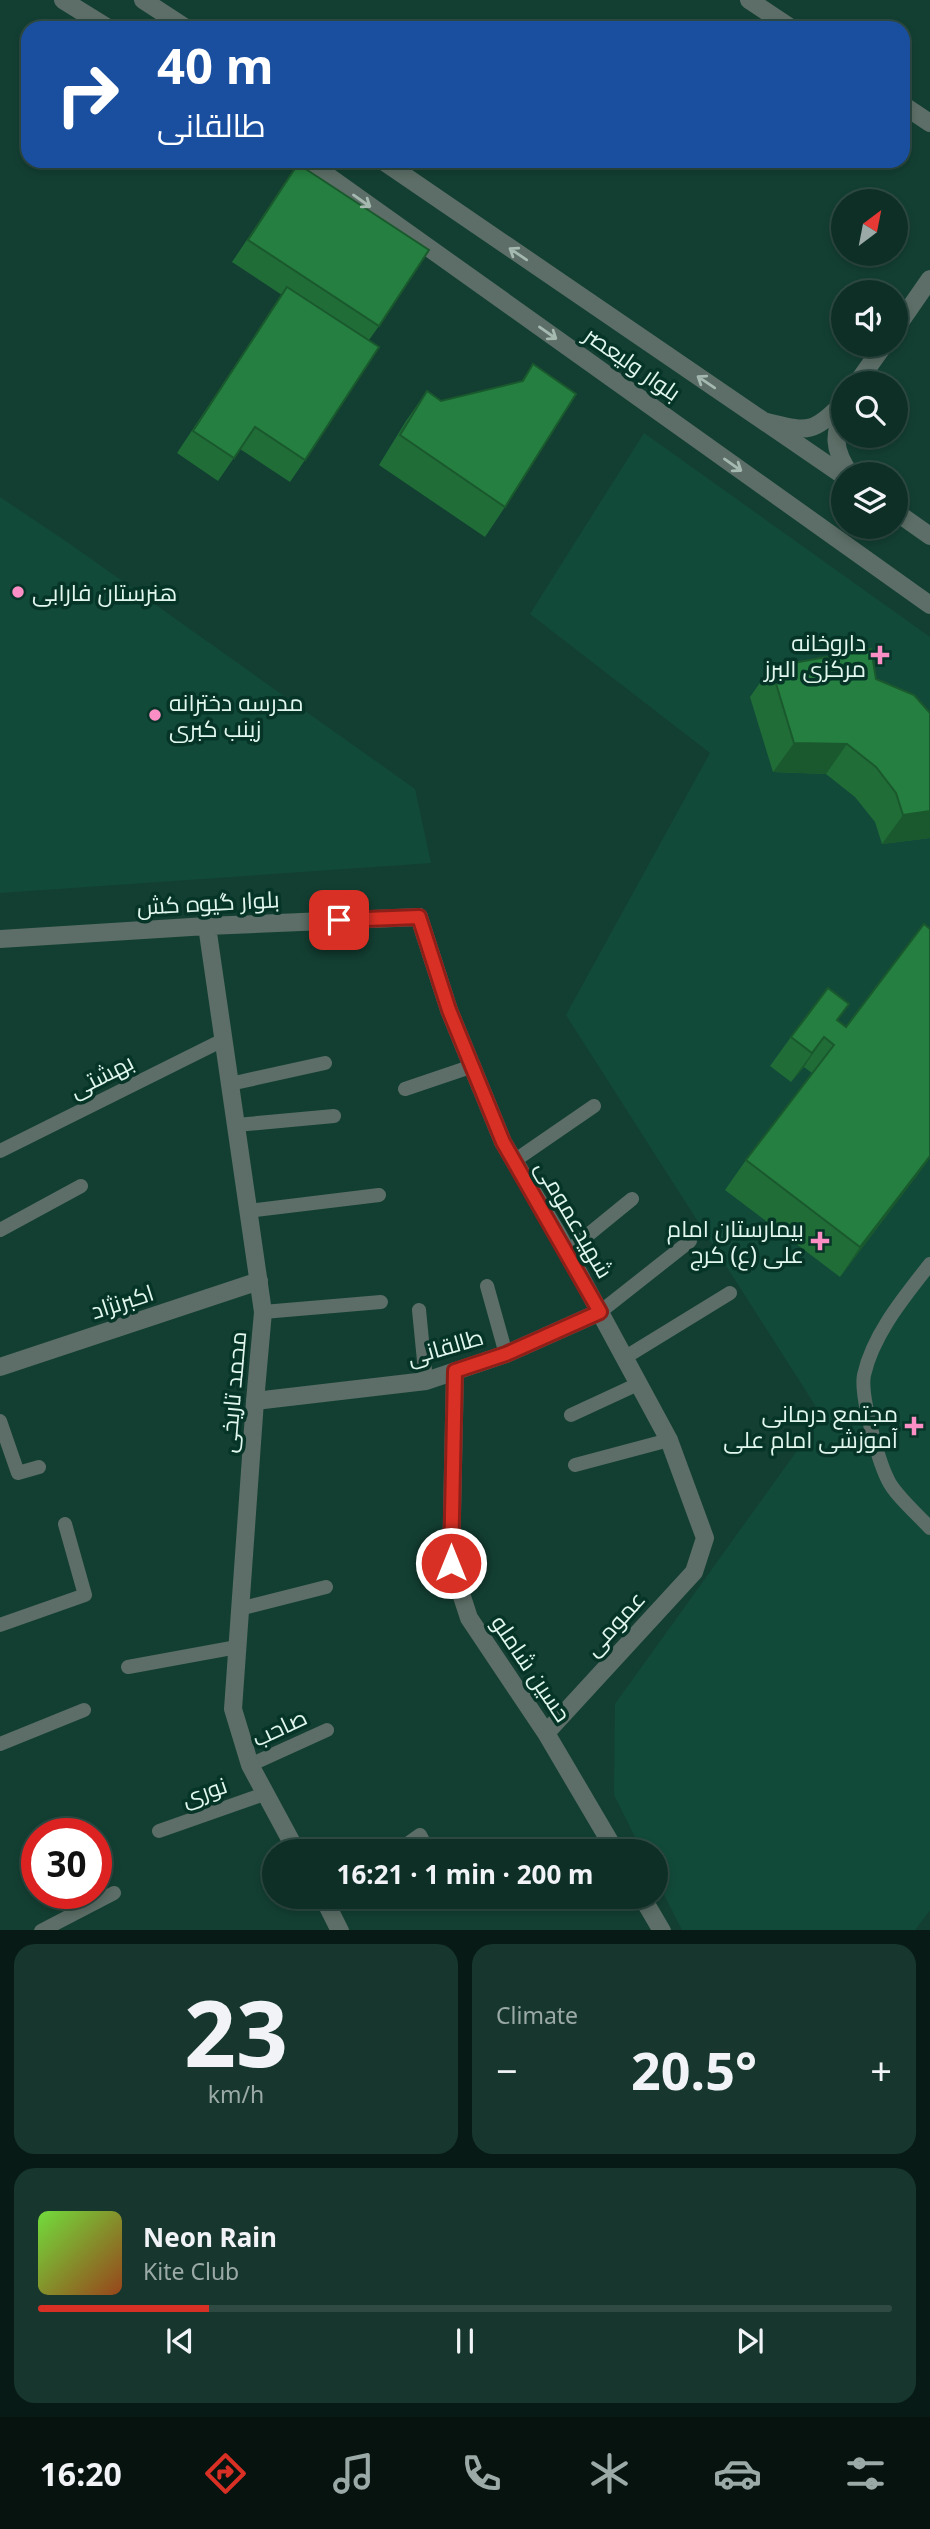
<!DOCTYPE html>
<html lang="en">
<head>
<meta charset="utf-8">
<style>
	:root { --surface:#0e2f26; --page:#17372e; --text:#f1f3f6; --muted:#9ba9a7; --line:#2e4a43; --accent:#d93025 }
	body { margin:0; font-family:"Noto Sans",Cairo,sans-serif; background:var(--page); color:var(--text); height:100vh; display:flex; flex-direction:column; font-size:26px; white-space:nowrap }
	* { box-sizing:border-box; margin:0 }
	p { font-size:23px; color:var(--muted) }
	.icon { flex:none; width:38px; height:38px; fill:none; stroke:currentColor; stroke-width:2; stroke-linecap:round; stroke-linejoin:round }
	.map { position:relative; height:1930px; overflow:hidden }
	.drawer { display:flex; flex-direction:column; gap:14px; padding:14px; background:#081a15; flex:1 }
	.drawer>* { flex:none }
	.top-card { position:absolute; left:21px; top:21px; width:889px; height:147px; border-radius:21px; box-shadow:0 4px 10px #0003,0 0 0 2px var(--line); background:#1a4fa0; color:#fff; overflow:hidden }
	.needle { width:46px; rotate:32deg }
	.fabs { position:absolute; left:831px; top:189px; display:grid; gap:14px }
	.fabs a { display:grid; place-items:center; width:77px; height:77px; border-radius:50%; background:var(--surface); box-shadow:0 4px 10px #0003,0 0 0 2px var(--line); font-size:35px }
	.speed { position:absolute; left:21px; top:1818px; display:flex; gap:14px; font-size:35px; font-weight:700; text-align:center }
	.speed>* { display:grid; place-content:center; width:91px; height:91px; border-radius:50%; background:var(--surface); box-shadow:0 4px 10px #0003,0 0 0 2px var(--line); line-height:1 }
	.speed .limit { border:10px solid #d22; background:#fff; color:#111 }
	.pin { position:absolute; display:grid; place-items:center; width:60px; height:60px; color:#fff; margin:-30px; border-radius:14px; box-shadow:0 4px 10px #0006 }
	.me { position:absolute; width:77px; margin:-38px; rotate:0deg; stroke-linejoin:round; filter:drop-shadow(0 0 5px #0008) }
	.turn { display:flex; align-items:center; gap:24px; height:147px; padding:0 21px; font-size:32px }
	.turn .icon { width:91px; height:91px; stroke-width:2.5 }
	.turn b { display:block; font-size:49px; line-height:60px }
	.big { font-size:52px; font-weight:700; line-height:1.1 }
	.drawer .card { flex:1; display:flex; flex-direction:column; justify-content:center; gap:10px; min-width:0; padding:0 24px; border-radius:21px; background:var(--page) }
	.drawer .dial { align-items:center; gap:0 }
	.dial b { font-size:91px; line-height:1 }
	.song { display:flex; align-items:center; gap:21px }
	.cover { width:84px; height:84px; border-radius:10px; background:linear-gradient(135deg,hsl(100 70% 55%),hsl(20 70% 35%)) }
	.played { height:7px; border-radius:4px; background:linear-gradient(90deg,var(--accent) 20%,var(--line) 20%) }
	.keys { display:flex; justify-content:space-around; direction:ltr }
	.heat { display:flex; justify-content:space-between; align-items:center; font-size:38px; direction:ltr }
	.drawer .tiles { flex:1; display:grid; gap:14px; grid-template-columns:1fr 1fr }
	.card:last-child { grid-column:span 2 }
	.trip { position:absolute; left:262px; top:1839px; width:406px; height:70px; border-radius:35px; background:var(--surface); box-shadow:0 4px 10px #0003,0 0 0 2px var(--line); font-weight:700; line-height:70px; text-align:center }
	.menu { display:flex; height:112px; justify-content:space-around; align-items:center; background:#06130f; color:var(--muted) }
	.menu .icon { width:49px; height:49px }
	.menu .active { color:var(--accent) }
	.menu b { font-size:32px; color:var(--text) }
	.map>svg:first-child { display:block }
	.built { fill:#124a3a }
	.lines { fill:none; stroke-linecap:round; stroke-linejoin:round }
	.service { stroke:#5c6e67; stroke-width:14 }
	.minor { stroke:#5c6e67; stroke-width:18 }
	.tertiary { stroke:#5c6e67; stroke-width:18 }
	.wall { fill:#206d37 }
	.shaded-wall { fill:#1a592d }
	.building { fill:#257f40; stroke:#1a592d; stroke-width:2 }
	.oneway { stroke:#a5b9b1 }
	.route-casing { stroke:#8d1f18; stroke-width:18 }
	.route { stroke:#d93025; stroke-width:12 }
	.poi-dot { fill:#fb8fc5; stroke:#063528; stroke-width:2.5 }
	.labels { text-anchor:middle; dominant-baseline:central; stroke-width:7; stroke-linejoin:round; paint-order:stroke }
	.street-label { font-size:23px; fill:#e1f7ee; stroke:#063528 }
	.poi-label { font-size:23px; fill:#e1f7ee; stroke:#063528; text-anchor:end }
</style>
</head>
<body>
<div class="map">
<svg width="930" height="1931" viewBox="0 0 930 1931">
	<rect width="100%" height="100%" fill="#133f32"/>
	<path class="built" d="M644,433L930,637V1910L915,1930H682L656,1879V1852L642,1851L614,1795L615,1704L822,1416L566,1015L710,753L530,614Z
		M0,497L70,544L415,789L431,863L0,893Z"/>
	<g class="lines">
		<path class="service" d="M230,1084L325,1063
			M405,1089L470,1067
			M236,1125L334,1116
			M0,1151L223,1040
			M514,1161L594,1106
			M248,1211L379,1195
			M0,1230L81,1186
			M567,1252L632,1199
			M930,1264C905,1296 873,1334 864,1375C860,1395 878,1460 888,1480C895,1495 918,1515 930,1528
			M487,1286L506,1354
			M419,1310L426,1381
			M263,1312L381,1302
			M600,1312L690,1241
			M624,1358L730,1293
			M571,1415L638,1384
			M0,1421L18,1473L39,1467
			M575,1465L669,1440
			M239,1609L326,1587
			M0,1625L85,1595L65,1524
			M128,1667L237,1647
			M0,1744L84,1710
			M250,1765L327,1730
			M159,1831L264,1794
			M396,1852L420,1835L429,1852
			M482,1852L490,1847
			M41,1931L114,1893"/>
		<path class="minor" d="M749,0L791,28
			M903,105L930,123
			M896,328L930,279
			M857,383L884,345
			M844,406C834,435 832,448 850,474
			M767,422C809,432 812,434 844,402
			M419,917L449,1010L503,1142L557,1233L669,1440L705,1538L694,1572L546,1733
			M0,1367L259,1281
			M455,1371L451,1563L469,1618L546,1733L616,1852
			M255,1401L426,1381L506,1354L600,1312
			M642,1897L662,1931"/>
		<path class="tertiary" d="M63,0L108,28
			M143,0L186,28
			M307,161L930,605
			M383,161L844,476
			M896,512L930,536
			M207,926L263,1312L255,1401L233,1709L250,1765L297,1852
			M0,939L207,926L419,917
			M323,1897L340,1931"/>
	</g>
	<path class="wall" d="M298,164L379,326L369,340L305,460L290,482L240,449L218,481L177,453L282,295L232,262Z
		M533,364L505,507L485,537L379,465L406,421L427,391L441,401L521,382Z
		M771,667L876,679L930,713V838L882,844L875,822L855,797L826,774L773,772L750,697Z
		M930,929V1158L840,1277L725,1190L746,1160L812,1073L804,1067L791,1082L770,1066L791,1037L838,1021L846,1027Z"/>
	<path class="shaded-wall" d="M794,743L847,744L826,774L773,772Z
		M930,811V838L882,844L903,815Z
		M824,1037L804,1067L791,1082L812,1053Z
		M930,1156V1158L840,1277L860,1247Z"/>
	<path class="building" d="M298,164L429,250L379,326L248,240Z
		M287,287L379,347L305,460L255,427L234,458L193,431Z
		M533,364L576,394L505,507L400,435L427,391L441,401L523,381Z
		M871,649L876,679L914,695L930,713V811L903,815L896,793L876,767L847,744L794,743L771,667Z
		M924,924L930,929V1156L860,1247L746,1160L834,1045L824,1037L812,1053L791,1037L828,988L849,1004L837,1020L846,1027Z"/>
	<defs><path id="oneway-shaft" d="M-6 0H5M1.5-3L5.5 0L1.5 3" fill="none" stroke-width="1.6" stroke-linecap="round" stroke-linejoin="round" transform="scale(1.75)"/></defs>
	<g class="oneway">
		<use href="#oneway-shaft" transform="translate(362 201) rotate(35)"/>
		<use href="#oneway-shaft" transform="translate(518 254) rotate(-146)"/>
		<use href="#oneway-shaft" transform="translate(548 333) rotate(35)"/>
		<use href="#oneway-shaft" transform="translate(706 382) rotate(-146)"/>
		<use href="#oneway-shaft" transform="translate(733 465) rotate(35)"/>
	</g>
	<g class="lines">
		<g class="route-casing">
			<path id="route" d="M339,920L419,917L449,1010L503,1142L600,1312L506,1354L455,1371L451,1563"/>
		</g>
		<use href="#route" class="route"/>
	</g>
	<g class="poi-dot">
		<circle cx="18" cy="592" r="7"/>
		<path d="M876.5 644.5h7v7h7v7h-7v7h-7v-7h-7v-7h7z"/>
		<circle cx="155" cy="715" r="7"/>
		<path d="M816.5 1230.5h7v7h7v7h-7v7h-7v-7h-7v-7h7z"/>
		<path d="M910.5 1415.5h7v7h7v7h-7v7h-7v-7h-7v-7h7z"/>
	</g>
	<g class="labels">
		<g class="street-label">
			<text transform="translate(633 363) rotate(35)">بلوار ولیعصر</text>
			<text transform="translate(208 902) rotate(-3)">بلوار گیوه کش</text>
			<text transform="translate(101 1075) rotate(-27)">بهشتی</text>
			<text transform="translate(575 1219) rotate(60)">شهیدعمومی</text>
			<text transform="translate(122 1301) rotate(-18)">اکبرنژاد</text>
			<text transform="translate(445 1346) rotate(-16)">طالقانی</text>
			<text transform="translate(232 1392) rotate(-85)">محمد تاریخی</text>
			<text transform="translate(614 1623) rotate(-48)">عمومی</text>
			<text transform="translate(532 1668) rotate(56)">حسین شاملو</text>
			<text transform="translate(279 1727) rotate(-25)">صاحب</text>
			<text transform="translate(204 1791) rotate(-19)">نوری</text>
		</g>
		<g class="poi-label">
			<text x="32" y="592" text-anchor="start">هنرستان فارابی</text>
			<text x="866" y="642">داروخانه<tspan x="866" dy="26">مرکزی البرز</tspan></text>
			<text x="169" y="702" text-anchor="start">مدرسه دخترانه<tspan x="169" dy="26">زینب کبری</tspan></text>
			<text x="804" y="1228">بیمارستان امام<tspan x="804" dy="26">علی (ع) کرج</tspan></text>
			<text x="898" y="1413">مجتمع درمانی<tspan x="898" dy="26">آموزشی امام علی</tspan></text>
		</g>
	</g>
</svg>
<div class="fabs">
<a><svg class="needle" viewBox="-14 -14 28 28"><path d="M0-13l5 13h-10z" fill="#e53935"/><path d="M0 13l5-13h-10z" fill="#9ba9a7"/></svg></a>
<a><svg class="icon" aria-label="sound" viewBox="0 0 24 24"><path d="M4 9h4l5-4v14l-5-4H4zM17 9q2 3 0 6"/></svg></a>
<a><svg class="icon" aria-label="search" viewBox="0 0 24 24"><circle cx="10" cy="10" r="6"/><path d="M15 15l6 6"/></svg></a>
<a><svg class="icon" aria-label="layers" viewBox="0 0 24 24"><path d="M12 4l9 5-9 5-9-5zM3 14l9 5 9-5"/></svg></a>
</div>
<div class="speed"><div class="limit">30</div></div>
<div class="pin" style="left:339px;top:920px;background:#d93025"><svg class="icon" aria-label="arrive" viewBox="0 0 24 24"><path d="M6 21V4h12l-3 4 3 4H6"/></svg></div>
<svg class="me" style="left:451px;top:1563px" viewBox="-20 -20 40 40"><circle r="17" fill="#d93025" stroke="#fff" stroke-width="3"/><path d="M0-11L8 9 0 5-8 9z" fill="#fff"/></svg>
<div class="trip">16:21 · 1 min · 200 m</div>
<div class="top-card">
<div class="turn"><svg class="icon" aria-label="right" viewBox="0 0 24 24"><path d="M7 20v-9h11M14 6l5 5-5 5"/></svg><div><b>40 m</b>طالقانی</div></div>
</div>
</div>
<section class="drawer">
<div class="tiles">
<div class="card dial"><b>23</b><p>km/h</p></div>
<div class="card"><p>Climate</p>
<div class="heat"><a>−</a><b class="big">20.5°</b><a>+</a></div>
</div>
<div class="card">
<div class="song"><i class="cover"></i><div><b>Neon Rain</b><p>Kite Club</p></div></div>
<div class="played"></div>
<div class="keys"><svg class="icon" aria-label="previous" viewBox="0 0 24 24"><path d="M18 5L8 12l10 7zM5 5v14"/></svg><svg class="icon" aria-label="pause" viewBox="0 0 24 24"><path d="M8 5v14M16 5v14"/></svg><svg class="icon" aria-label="next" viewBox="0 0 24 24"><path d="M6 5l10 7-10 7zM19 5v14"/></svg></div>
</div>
</div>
</section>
<nav class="menu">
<b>16:20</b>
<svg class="icon active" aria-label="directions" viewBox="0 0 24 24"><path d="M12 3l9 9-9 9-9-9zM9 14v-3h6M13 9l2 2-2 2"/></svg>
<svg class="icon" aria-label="music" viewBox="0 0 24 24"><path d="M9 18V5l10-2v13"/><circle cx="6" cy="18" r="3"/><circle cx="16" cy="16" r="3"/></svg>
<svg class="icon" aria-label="phone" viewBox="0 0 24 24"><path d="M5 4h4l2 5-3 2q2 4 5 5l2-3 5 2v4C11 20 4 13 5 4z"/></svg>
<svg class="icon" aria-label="climate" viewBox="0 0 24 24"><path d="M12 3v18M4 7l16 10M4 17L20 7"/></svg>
<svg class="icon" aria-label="car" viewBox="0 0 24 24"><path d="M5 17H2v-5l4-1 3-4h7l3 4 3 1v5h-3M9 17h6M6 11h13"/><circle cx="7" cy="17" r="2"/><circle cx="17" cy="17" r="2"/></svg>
<svg class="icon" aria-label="filters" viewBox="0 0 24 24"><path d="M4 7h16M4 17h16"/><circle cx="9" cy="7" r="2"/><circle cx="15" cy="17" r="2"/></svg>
</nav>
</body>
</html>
